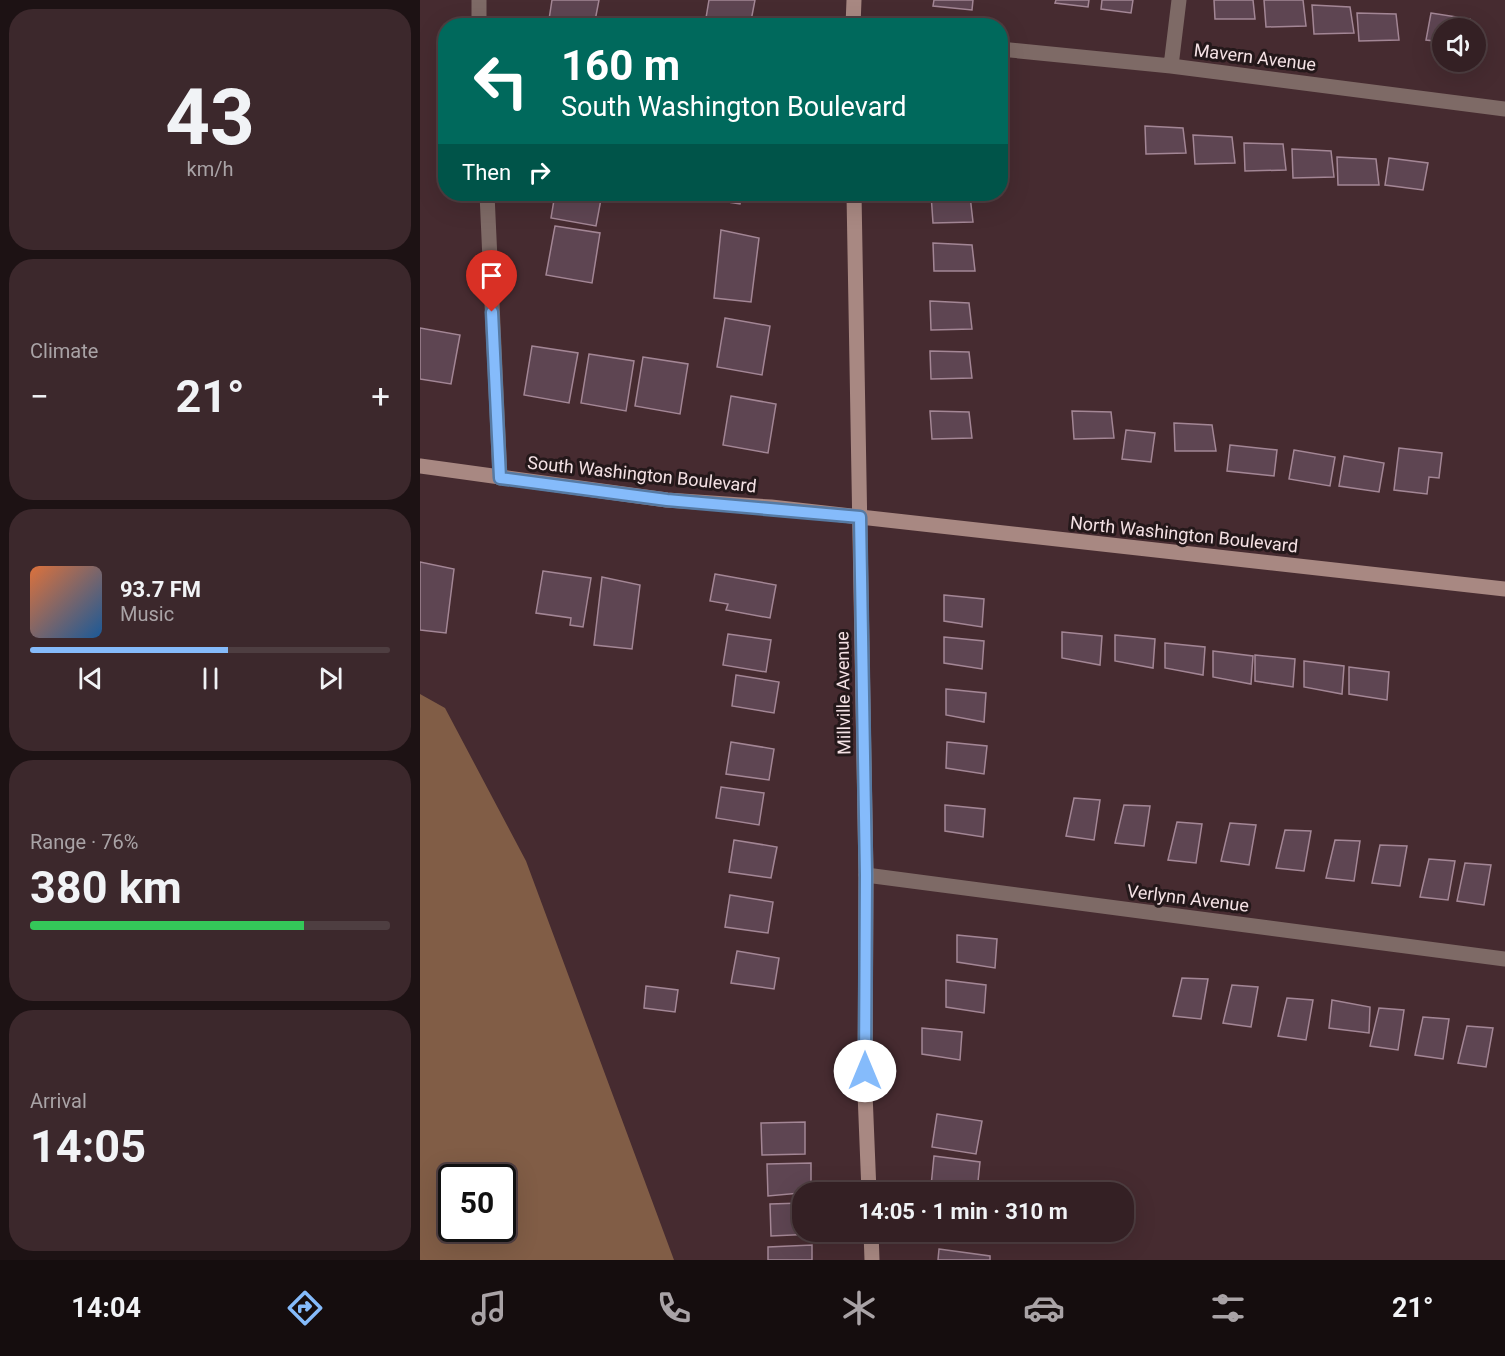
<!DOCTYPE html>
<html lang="en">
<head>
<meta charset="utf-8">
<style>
	:root { --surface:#342024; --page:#3c282c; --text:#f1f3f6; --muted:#a9a3a6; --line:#4e3e41; --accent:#85bbfb }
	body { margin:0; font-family:Roboto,sans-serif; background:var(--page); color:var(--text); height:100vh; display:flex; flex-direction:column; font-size:22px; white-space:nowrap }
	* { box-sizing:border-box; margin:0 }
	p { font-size:20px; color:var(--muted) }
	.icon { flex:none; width:33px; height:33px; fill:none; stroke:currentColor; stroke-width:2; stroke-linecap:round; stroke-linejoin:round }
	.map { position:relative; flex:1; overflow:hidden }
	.side { display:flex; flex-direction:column; gap:9px; padding:9px; background:#1d1214; width:420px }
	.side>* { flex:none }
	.banner { position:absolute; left:18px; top:18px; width:570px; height:183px; border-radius:24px; box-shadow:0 6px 24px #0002,0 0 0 2px var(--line); background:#00695c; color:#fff; overflow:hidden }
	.controls { position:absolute; left:1012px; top:18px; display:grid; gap:12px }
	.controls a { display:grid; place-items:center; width:54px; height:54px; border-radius:50%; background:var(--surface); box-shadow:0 6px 24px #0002,0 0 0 2px var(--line); font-size:30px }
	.speed { position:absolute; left:18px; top:1164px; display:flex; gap:12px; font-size:30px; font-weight:700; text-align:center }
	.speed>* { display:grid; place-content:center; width:78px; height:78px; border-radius:50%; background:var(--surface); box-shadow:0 6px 24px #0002,0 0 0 2px var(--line); line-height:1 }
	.speed .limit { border:3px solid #111; border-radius:9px; background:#fff; color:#111 }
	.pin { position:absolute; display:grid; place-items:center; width:51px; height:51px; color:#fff; margin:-62px -26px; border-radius:50% 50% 50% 0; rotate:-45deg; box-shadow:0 0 6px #0007 }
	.pin .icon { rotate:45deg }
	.me { position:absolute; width:66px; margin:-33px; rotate:0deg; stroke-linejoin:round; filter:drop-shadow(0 0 4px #0008) }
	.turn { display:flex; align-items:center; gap:21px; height:126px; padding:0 24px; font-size:27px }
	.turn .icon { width:78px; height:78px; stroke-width:2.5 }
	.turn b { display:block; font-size:42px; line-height:51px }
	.then { display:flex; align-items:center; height:57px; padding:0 24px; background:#0003; gap:12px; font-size:22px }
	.big { font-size:45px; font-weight:700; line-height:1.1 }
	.side .card { flex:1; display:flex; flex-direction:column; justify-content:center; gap:9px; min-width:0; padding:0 21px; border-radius:24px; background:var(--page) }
	.side .dial { align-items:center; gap:0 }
	.dial b { font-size:78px; line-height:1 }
	.song { display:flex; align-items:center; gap:18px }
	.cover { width:72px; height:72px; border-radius:9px; background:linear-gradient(135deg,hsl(20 70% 55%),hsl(210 70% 35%)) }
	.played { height:6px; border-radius:3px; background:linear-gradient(90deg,var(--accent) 55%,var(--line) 55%) }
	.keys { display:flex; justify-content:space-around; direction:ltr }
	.heat { display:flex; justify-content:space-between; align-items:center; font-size:33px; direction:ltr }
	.charge { height:9px; border-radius:4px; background:linear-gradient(90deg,#34c759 76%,var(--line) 0) }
	.trip { position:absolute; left:372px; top:1182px; width:342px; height:60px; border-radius:24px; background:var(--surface); box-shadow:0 6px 24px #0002,0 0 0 2px var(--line); font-weight:700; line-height:60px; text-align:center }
	.dock { display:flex; height:96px; justify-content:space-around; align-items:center; background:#150d0e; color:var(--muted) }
	.dock .icon { width:42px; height:42px }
	.dock .selected { color:var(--accent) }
	.dock b { font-size:27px; color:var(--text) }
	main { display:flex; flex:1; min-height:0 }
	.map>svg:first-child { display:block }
	.forest { fill:#815d46; fill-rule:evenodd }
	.building { fill:#5e4552; stroke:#a38695; stroke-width:1.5 }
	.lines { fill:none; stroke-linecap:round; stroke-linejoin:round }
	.street { stroke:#7e6a66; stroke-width:15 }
	.secondary { stroke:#a88882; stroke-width:15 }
	.route-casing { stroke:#567aa3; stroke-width:15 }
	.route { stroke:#85bbfb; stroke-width:10 }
	.labels { text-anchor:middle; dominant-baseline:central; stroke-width:6; stroke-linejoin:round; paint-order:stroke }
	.street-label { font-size:18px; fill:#f4e1e4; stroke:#24181a }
</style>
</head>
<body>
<main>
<section class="side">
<div class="card dial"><b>43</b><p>km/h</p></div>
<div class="card"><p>Climate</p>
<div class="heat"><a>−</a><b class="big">21°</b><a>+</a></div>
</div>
<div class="card">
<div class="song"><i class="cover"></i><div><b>93.7 FM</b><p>Music</p></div></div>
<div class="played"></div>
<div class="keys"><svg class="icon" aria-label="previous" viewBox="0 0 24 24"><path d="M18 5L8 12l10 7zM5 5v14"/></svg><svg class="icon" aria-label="pause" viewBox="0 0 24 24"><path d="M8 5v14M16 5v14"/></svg><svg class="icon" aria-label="next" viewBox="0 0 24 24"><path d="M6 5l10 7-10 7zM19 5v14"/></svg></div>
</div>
<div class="card"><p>Range · 76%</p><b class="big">380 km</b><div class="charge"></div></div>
<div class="card"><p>Arrival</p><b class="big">14:05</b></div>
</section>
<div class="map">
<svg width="1085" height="1260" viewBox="0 0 1085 1260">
	<rect width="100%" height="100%" fill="#462b30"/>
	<path class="forest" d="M0,694L25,708L106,861L254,1260H0ZM32,1178H82V1228H32Z"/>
	<path class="building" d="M132,0H179L174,26H128Z
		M289,0H335L330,26L286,18Z
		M514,0H553L552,10L513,6Z
		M636,0H669L668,7L635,3Z
		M682,0H713L711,13L681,9Z
		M794,0H833L835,19H795Z
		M844,0H883L886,26L846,27Z
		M892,5L930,7L934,33L894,34Z
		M937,13L976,14L979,40L939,41Z
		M1011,13L1050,19L1048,28H1023V42L1006,40Z
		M725,126L763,128L766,153L726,154Z
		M773,135L812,137L815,163L775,164Z
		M824,143L863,144L866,170L825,171Z
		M872,149L911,151L914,177L873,178Z
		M917,157L956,159L959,185H918Z
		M969,158L1008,163L1003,190L965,185Z
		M135,194H182L176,226L131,218Z
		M276,194H322L320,204L275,197Z
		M511,194L550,196L553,222L513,223Z
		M135,226L180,233L172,283L126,275Z
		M301,230L339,238L331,302L294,298Z
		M513,243L552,245L555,271H514Z
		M510,301L549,303L552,329L511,330Z
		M305,318L350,326L342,375L297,367Z
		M0,328L40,335L31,384L0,379Z
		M112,346L158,353L149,403L104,395Z
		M510,351L549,352L552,378L511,379Z
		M169,354L214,361L206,411L161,403Z
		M223,357L268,364L260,414L215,406Z
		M311,396L356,404L348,453L303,445Z
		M510,411L549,412L552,438L512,439Z
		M652,411L691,412L694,438L654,439Z
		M754,423L792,425L796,451H755Z
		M706,430L735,433L731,462L702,459Z
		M810,445L857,450L854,476L807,471Z
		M979,448L1022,453L1019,478L1009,477L1007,494L974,490Z
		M874,450L915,457L910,486L869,479Z
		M924,456L964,463L959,492L919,486Z
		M0,562L34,569L26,633L0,630Z
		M123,571L171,578L163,627L150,625L151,618L116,613Z
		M295,574L356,585L350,618L306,610L308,604L290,601Z
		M182,577L220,585L212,649L174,645Z
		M524,595L564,599L562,627L524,621Z
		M642,632L682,636L680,665L642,658Z
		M308,634L351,640L346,672L303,665Z
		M695,635L735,639L733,668L695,661Z
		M524,637L564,641L562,669L524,663Z
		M745,643L785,647L783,675L745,668Z
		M793,651L833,656L831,684L793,677Z
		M835,655L875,659L873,687L835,681Z
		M884,661L924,666L922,694L884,687Z
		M929,667L969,672L967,700L929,694Z
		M316,675L359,682L354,713L312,706Z
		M526,689L566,693L564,722L526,715Z
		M311,742L354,749L349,780L306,774Z
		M527,742L567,746L564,774L526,768Z
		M301,787L344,793L339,825L296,818Z
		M654,798L680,800L674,840L646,836Z
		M525,805L565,809L563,837L525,831Z
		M704,805L730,806L724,846L695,843Z
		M757,822L782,824L776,863L748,860Z
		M810,823L836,825L829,865L801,861Z
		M865,830L891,831L884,871L856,868Z
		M314,840L357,847L351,878L309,872Z
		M915,840L940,841L934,881L906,878Z
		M960,845L987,846L980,886L952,883Z
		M1009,859L1035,861L1028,900L1000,897Z
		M1045,863L1071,865L1064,905L1037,901Z
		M310,895L353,902L348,933L305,927Z
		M537,935L577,939L575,968L537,962Z
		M317,951L359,958L354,989L311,983Z
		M762,978L788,979L781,1019L753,1016Z
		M526,980L566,985L564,1013L526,1007Z
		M812,985L838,987L831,1027L803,1023Z
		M226,986L258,990L255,1012L224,1008Z
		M867,998L893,1000L886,1040L858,1036Z
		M912,1000L950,1007L949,1033L909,1028Z
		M959,1008L984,1010L978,1050L950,1046Z
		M1003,1017L1029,1019L1023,1059L995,1055Z
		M1047,1026L1073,1028L1066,1067L1038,1063Z
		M502,1028L542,1032L540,1060L502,1054Z
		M517,1114L562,1121L556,1154L512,1147Z
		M385,1122V1154L342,1155L341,1123Z
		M514,1156L560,1162L557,1191L511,1186Z
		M391,1163V1192L348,1196L347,1164Z
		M382,1203V1232H394V1234L351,1236L350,1204Z
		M521,1232H543L542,1243L520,1240Z
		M392,1245V1260H348V1247Z
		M519,1249L570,1256V1260H518Z"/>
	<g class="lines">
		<path class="street" d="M59,26V0
			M580,49L751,66L1085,109
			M751,66L759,0
			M67,194L80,478
			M446,875L1085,959"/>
		<path class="secondary" d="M433,26L434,0
			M434,194L446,875L445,1093L449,1192
			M0,466L247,500L351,507L1085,589
			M451,1232L452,1260"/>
	</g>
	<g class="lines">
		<g class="route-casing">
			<path id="route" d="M72,312L80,478L247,500L440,517L446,875L445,1071"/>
		</g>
		<use href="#route" class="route"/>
	</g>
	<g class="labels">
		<g class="street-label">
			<text transform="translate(835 57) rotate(7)">Mavern Avenue</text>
			<text transform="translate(222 474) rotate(6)">South Washington Boulevard</text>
			<text transform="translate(764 534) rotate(6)">North Washington Boulevard</text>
			<text transform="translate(423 693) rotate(-91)">Millville Avenue</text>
			<text transform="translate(768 898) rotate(7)">Verlynn Avenue</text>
		</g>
	</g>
</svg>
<div class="controls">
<a><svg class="icon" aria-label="sound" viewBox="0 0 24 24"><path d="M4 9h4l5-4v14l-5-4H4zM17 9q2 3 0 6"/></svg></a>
</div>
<div class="speed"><div class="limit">50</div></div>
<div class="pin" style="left:72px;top:312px;background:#d93025"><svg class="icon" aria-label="arrive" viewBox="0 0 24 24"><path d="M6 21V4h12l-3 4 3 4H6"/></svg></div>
<svg class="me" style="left:445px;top:1071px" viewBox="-20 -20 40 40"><circle r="19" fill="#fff"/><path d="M0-13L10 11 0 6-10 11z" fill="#85bbfb"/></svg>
<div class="trip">14:05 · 1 min · 310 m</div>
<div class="banner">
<div class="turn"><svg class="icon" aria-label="left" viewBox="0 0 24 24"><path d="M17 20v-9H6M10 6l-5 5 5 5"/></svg><div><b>160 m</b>South Washington Boulevard</div></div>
<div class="then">Then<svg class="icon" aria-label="right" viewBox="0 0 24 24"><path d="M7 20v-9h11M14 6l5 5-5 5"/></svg></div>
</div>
</div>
</main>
<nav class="dock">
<b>14:04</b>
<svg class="icon selected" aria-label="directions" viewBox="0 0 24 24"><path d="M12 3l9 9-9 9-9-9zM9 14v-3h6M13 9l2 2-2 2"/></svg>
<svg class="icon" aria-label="music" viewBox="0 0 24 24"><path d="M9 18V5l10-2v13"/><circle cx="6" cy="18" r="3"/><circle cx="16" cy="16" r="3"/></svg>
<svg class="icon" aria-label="phone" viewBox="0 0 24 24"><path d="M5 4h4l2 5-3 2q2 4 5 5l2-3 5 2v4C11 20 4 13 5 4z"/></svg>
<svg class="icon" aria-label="climate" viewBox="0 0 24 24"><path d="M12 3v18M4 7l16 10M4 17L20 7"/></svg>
<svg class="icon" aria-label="car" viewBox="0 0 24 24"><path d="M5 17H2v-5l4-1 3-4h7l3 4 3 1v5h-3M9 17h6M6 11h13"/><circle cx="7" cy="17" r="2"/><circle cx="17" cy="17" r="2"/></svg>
<svg class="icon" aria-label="filters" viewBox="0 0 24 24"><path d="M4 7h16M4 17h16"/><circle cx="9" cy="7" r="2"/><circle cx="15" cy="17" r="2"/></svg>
<b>21°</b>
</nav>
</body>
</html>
